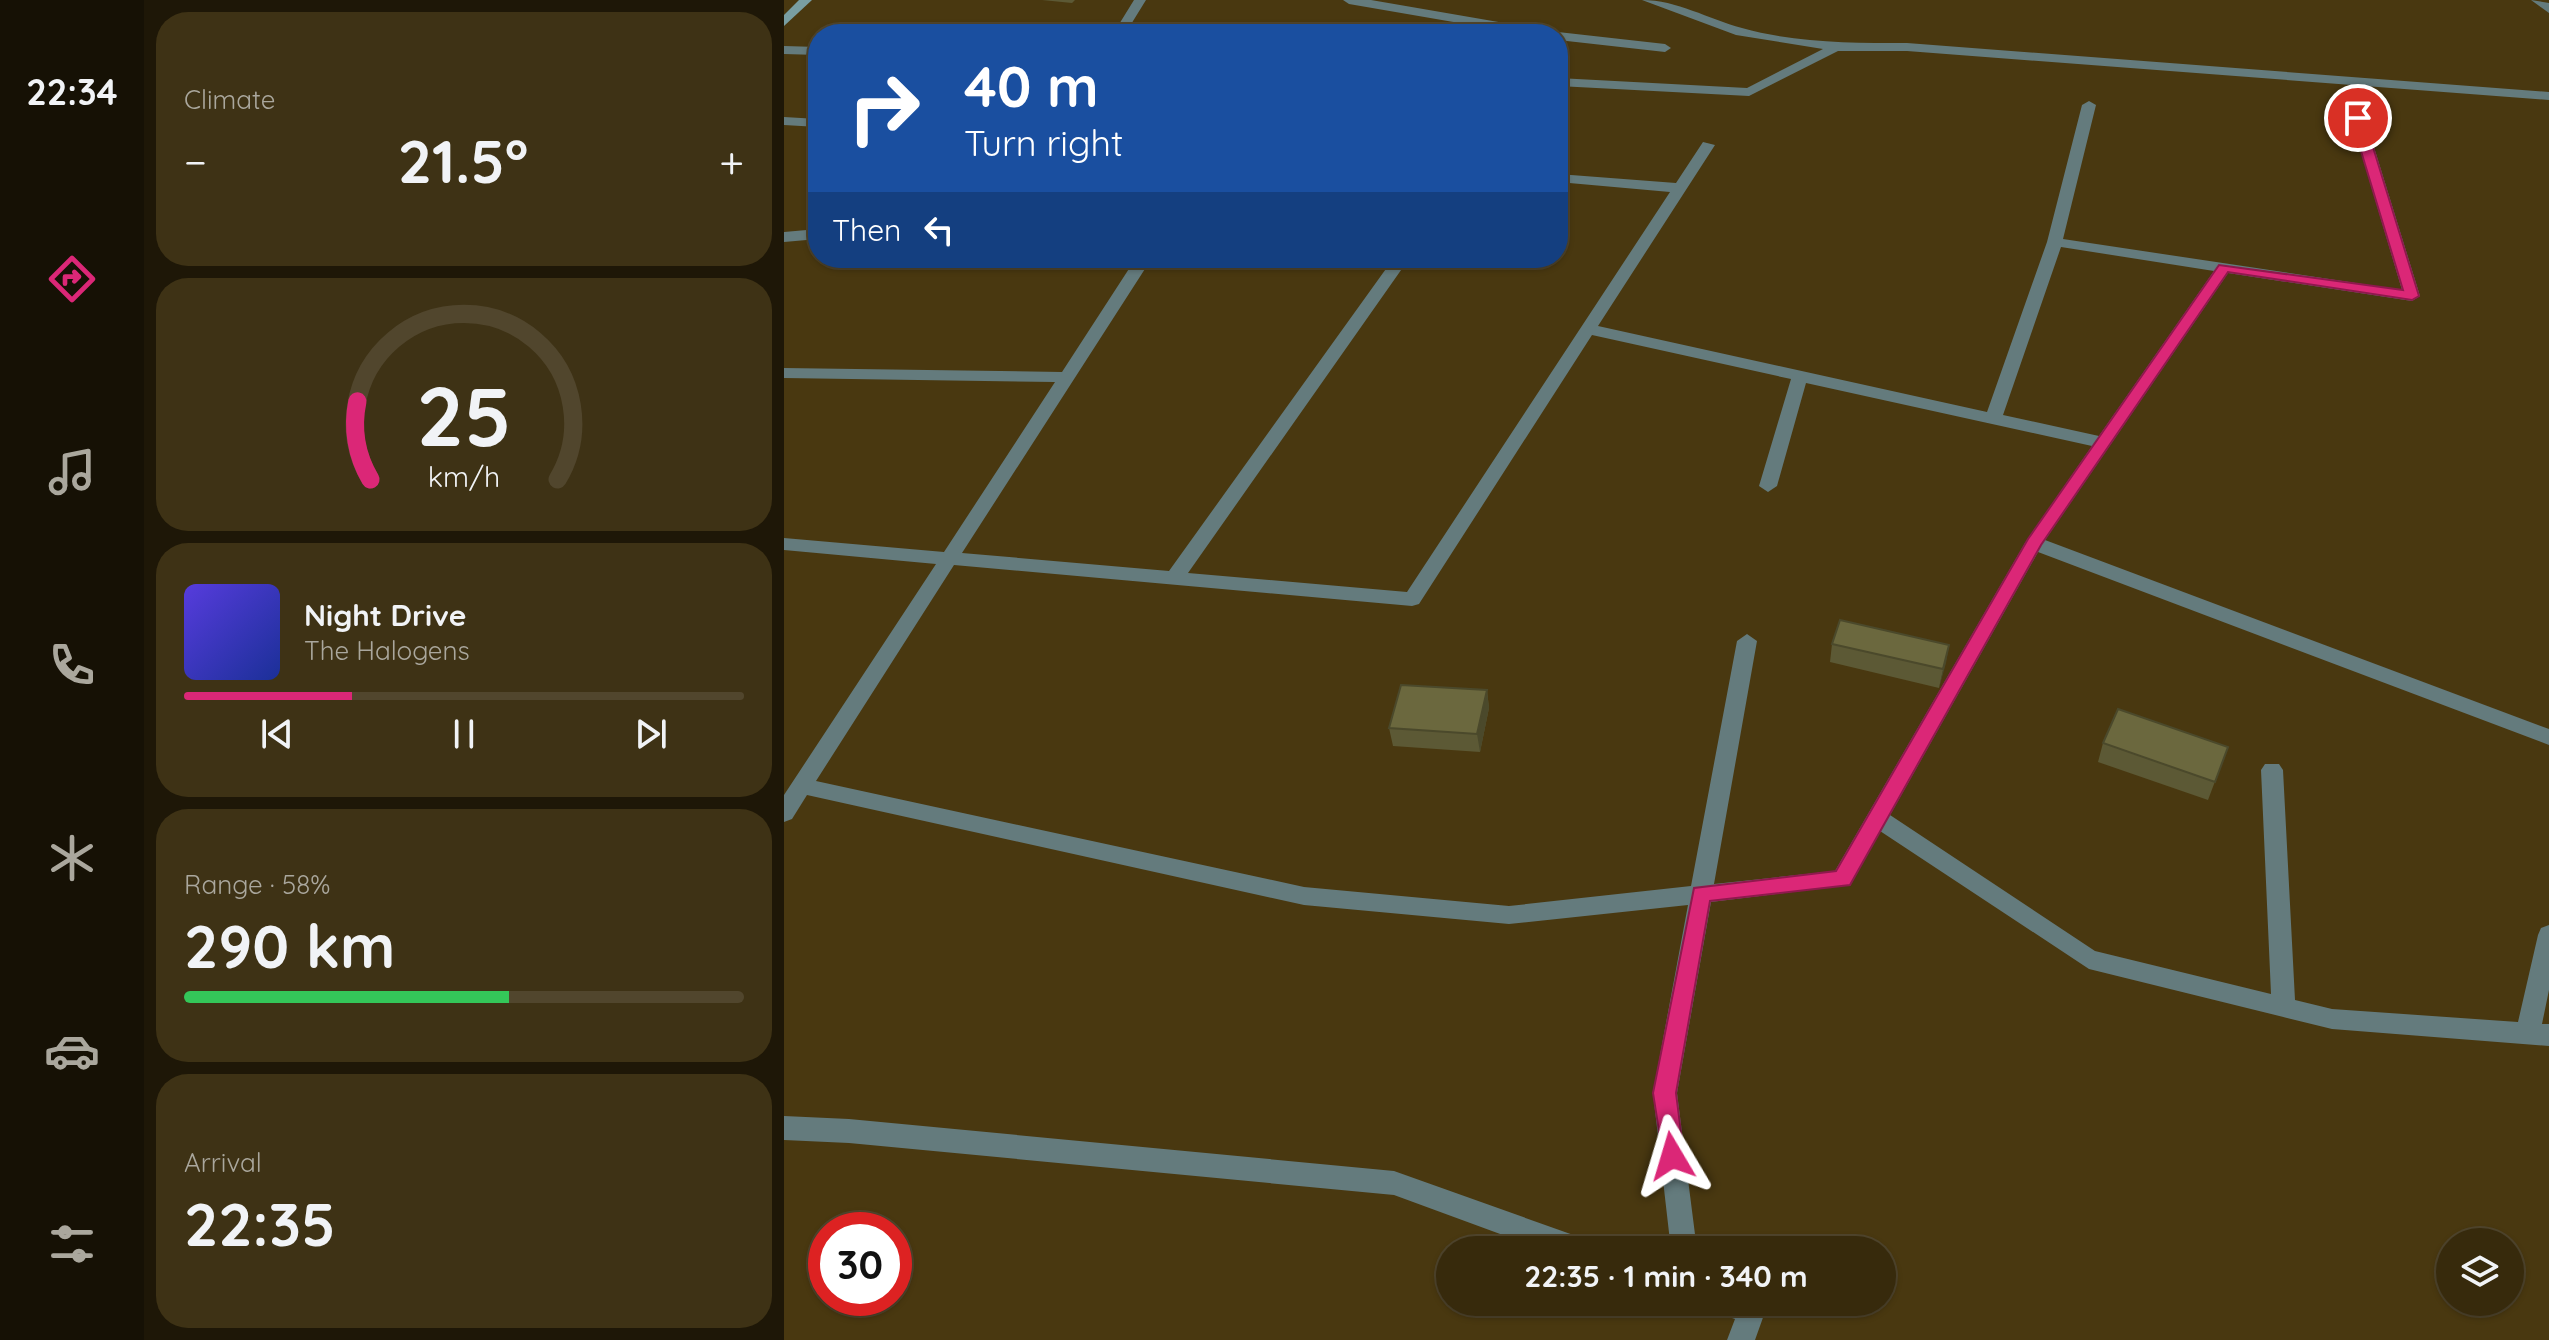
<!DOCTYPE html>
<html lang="en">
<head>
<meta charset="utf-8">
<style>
	:root { --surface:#372a0c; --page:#3e3215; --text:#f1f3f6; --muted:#aaa79d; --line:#51462d; --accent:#db2777 }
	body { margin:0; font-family:Quicksand,sans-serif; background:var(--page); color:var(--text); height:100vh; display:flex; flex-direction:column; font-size:30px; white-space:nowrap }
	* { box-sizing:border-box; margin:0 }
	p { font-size:26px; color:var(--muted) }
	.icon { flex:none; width:44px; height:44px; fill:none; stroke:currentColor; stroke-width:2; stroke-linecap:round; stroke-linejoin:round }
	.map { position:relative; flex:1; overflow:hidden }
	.sheet { display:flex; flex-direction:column; gap:12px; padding:12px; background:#1e1707; width:640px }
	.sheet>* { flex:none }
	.hud { position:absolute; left:24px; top:24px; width:760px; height:244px; border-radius:32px; box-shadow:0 2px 6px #0004,0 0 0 2px var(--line); background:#1a4fa0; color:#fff; overflow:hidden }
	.fabs { position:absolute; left:1652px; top:1228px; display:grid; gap:16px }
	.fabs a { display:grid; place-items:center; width:88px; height:88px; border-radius:50%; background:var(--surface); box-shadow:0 2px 6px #0004,0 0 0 2px var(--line); font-size:40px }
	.speed { position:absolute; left:24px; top:1212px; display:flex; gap:16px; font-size:40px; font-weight:700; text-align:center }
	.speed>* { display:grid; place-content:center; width:104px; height:104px; border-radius:50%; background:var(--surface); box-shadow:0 2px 6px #0004,0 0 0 2px var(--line); line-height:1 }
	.speed .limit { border:12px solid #d22; background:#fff; color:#111 }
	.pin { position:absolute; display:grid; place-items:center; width:68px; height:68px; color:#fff; margin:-34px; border:4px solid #fff; border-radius:50%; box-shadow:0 2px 8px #0007 }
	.me { position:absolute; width:88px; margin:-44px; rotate:353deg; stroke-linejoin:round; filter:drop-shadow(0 0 6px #0008) }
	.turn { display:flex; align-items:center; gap:28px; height:168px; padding:0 24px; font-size:36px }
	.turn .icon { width:104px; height:104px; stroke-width:2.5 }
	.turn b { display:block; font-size:56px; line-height:68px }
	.then { display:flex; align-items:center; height:76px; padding:0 24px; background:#0003; gap:16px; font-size:30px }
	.big { font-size:60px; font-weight:700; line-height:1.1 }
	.sheet .widget { flex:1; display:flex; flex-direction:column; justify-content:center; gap:12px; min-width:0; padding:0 28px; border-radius:32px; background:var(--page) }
	.sheet .dial { align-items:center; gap:0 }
	.dial svg { height:208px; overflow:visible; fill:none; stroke:var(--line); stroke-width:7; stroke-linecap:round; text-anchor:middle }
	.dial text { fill:var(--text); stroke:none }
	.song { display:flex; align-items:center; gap:24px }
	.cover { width:96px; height:96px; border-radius:12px; background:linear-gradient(135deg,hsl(250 70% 55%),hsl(230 70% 35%)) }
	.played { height:8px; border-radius:4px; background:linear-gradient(90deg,var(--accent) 30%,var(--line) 30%) }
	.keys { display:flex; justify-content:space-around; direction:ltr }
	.heat { display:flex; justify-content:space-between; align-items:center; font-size:44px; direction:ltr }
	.charge { height:12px; border-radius:6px; background:linear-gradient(90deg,#34c759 58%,var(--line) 0) }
	.trip { position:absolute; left:652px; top:1236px; width:460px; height:80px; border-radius:40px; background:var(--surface); box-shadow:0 2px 6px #0004,0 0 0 2px var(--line); font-weight:700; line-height:80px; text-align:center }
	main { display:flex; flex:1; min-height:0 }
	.tab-bar { display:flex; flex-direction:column; width:144px; justify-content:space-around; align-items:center; background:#161105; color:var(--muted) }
	.tab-bar .icon { width:56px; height:56px }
	.tab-bar .on { color:var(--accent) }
	.tab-bar b { font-size:36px; color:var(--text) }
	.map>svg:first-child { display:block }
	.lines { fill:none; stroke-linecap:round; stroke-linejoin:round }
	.minor { fill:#647b7d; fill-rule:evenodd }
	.secondary { fill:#799ea2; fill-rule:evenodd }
	.wall { fill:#5c5935 }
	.shaded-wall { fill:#4b492b }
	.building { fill:#6b683e; stroke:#4b492b; stroke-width:2 }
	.route { fill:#db2777; stroke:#8e194d; stroke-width:2 }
</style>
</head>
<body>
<main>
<nav class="tab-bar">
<b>22:34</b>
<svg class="icon on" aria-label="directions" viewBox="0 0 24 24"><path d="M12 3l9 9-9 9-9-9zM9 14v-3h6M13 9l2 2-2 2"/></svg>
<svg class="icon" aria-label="music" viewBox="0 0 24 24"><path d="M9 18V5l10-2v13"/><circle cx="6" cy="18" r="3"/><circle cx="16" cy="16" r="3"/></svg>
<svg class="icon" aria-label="phone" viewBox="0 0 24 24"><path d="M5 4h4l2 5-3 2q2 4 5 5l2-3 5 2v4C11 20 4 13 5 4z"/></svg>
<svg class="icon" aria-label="climate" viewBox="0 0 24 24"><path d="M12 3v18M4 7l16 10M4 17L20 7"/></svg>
<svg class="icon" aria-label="car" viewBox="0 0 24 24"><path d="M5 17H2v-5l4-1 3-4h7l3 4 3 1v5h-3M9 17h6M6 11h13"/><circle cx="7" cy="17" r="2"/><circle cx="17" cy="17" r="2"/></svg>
<svg class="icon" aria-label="filters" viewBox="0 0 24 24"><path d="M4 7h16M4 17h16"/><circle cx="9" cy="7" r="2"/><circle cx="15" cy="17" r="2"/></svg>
</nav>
<section class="sheet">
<div class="widget"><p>Climate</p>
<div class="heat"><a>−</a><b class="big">21.5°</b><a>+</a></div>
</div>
<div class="widget dial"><svg viewBox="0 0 100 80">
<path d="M14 69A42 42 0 1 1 86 69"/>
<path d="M14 69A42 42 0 0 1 9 39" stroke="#db2777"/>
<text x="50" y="56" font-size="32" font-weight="700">25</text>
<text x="50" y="72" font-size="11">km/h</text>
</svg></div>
<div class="widget">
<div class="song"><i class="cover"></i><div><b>Night Drive</b><p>The Halogens</p></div></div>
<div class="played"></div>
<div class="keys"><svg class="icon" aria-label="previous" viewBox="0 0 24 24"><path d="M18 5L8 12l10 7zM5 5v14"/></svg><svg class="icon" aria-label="pause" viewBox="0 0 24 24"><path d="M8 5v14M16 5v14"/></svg><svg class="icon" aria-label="next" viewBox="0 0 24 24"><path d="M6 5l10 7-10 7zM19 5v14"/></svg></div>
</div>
<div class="widget"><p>Range · 58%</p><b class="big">290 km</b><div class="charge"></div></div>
<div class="widget"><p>Arrival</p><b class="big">22:35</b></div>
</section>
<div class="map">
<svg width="1765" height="1340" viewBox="0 0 1765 1340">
	<rect width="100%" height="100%" fill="#493810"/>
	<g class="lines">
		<path class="minor" d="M350,0H362L341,34H329Z
			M559,0H587L761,30L767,34H739L565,4Z
			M858,0C893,0 924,19 958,28C1011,43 1068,43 1123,43L1765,92V100L1123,51H1054L965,96L774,86V78L963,88L1039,49L952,35Z
			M1747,0L1765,3V13Z
			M774,32L881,44L887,48L881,52L774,40V34H769Z
			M0,46L34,47V55L0,54Z
			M1305,101L1312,105L1279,239L1618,290L1567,118L1574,114L1581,118L1636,296L1628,301L1444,273L1261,540L1765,729V745L1254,552L1106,815L1311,951L1487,994L1477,770L1481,764H1495L1499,770L1511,1000L1548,1009L1734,1022L1754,935L1757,928L1765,925V990L1758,1024H1765V1046L1548,1029L1305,969L1096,831L1066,885L927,902L893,1093L913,1250H887L869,1093L904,905L725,924L520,905L23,795L8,819L0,822V795L152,564L0,550V538L160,552L271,382L0,378V368L278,372L352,258H368L178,553L385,571L604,266L568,263L560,258L619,260L622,263L404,573L623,592L886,192L774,182V174L892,183L919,142L931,145L814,326L1203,412L1263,242L1298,105ZM1277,247L1430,271L1315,436L1219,415ZM808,335L1007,379L975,486L984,492L993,486L1022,383L1308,446L1241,543L1051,871L930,884L973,641L963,634L953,641L907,886L725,906L520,887L32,781L170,565L628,606L635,604Z
			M0,117L34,119V127L0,125Z
			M34,229V239L0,242V232Z
			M0,1116L65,1119L610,1171L795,1237L804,1241L808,1250H760L610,1195L65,1143L0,1140Z
			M926,1302H977L981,1312L971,1340H943L951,1319L930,1312Z"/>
		<path class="secondary" d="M15,0H28L0,26V15Z"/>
	</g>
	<path class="wall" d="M258,0H291L288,3Z
		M1048,644L1165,645L1155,688L1046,662Z
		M703,690L705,708L696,752L609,746L605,728Z
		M1319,743L1444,747L1424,800L1314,762Z"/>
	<path class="shaded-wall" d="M1165,645L1162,663L1155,688L1159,669Z
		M703,690L705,708L696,752L693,734Z"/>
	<path class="building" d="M1056,620L1165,645L1159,669L1048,644Z
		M617,685L703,690L693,734L605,728Z
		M1334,709L1444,747L1431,782L1319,743Z"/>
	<path class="route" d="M1574,114L1580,118L1635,296L1628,300L1444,272L1257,545L1066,885L926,901L892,1093L900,1156L897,1163L888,1166L880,1163L869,1093L910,888L1052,871L1244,539L1435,265L1619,290L1567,118Z"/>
</svg>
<div class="fabs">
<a><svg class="icon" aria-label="layers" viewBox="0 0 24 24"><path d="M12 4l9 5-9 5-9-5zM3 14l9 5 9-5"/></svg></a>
</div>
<div class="speed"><div class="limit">30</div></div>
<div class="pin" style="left:1574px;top:118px;background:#d93025"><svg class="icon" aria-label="arrive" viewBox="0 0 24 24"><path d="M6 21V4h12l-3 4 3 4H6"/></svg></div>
<svg class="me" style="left:888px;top:1156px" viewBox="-20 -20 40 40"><path d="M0-17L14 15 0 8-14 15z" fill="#db2777" stroke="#fff" stroke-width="4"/></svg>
<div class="trip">22:35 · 1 min · 340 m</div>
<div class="hud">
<div class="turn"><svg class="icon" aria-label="right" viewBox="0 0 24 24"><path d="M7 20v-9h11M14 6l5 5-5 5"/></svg><div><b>40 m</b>Turn right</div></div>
<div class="then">Then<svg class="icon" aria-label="left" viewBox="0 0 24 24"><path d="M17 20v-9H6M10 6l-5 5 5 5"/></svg></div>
</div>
</div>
</main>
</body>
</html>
